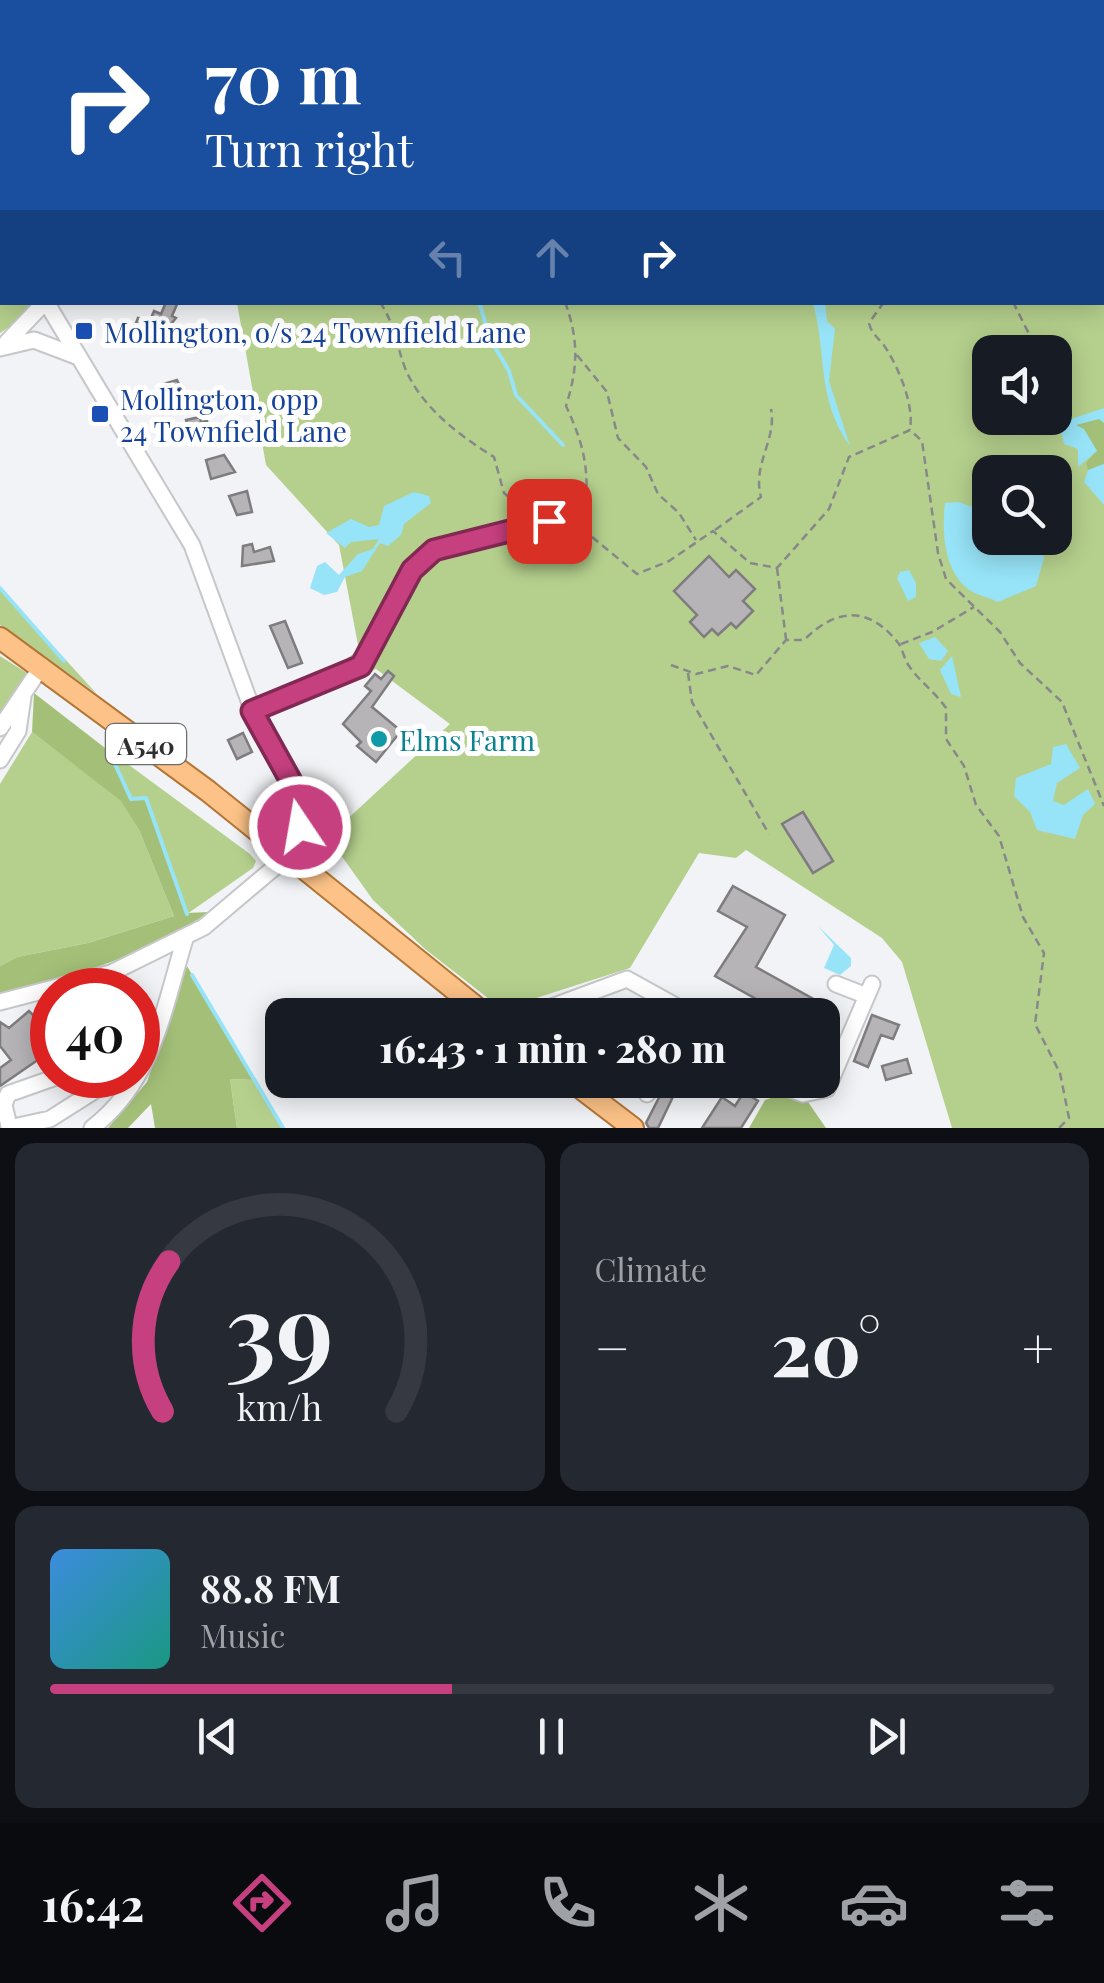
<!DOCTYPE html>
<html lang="en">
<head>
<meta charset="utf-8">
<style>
	:root { --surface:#171b24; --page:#242831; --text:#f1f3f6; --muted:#9ea1a6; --line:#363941; --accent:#c63f7f }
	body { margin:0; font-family:"Playfair Display",serif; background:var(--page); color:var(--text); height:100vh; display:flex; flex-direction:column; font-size:38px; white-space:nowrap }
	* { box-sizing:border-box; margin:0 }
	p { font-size:32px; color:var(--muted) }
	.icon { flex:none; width:55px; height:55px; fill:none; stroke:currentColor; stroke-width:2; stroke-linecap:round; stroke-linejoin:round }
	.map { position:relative; height:1128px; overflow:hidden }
	.side { display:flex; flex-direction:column; gap:15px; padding:15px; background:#0d0f14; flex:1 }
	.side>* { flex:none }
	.hud { position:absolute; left:0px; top:0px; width:1105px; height:305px; box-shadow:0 5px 25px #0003; background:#1a4fa0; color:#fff; overflow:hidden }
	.tools { position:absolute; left:972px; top:335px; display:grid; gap:20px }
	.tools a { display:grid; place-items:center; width:100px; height:100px; border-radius:20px; background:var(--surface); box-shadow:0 5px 25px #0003; font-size:50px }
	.speed { position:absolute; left:30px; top:968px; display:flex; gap:20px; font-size:50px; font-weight:700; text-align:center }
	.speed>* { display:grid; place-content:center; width:130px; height:130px; border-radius:50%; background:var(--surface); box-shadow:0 5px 25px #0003; line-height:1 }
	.speed .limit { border:15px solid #d22; background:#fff; color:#111 }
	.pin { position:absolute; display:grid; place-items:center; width:85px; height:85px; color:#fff; margin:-42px; border-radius:20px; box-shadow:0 5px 15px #0006 }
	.me { position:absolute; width:110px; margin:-55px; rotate:348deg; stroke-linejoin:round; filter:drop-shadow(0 0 8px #0008) }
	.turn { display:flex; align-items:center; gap:35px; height:210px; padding:0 40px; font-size:45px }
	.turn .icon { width:130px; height:130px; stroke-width:2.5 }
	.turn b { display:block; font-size:70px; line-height:85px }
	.lanes { display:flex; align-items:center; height:95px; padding:0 40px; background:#0003; justify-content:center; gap:50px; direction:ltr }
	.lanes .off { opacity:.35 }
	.big { font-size:75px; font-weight:800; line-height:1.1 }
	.side .widget { flex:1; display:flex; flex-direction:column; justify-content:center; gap:15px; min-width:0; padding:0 35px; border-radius:20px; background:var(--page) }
	.side .dial { align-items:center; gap:0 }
	.dial svg { height:260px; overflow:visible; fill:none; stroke:var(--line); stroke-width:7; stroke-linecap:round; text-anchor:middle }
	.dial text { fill:var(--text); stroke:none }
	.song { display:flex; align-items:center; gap:30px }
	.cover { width:120px; height:120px; border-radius:15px; background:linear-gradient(135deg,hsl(210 70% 55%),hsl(170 70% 35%)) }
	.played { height:10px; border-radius:5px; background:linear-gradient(90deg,var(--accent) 40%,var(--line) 40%) }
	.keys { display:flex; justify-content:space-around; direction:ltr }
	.heat { display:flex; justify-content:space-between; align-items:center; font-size:55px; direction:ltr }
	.side .tiles { flex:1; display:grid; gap:15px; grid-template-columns:1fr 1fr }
	.widget:last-child { grid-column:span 2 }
	.trip { position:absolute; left:265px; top:998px; width:575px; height:100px; border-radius:20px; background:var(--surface); box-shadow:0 5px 25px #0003; font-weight:800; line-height:100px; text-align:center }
	.dock { display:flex; height:160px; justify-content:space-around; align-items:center; background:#090b0e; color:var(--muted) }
	.dock .icon { width:70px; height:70px }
	.dock .active { color:var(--accent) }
	.dock b { font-size:45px; color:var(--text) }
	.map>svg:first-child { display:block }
	.green { fill:#b5d08d; fill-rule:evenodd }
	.forest { fill:#a4c078 }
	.water { fill:#97e3f7 }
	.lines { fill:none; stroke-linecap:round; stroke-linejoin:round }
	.stream { stroke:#97e3f7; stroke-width:4 }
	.building { fill:#b6b4b6; stroke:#7e7c7e; stroke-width:2.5 }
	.minor-casing { stroke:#c6c7ca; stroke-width:19 }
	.major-casing { stroke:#b37535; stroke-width:24 }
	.path { stroke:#88888a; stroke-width:2.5; stroke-dasharray:8 5; stroke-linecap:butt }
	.minor { stroke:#fff; stroke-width:15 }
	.major { stroke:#fcc287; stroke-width:20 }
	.route-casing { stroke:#812953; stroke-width:25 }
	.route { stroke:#c63f7f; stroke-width:18 }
	.transit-dot { fill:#1a4fb4; stroke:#fff; stroke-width:4 }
	.culture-dot { fill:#0f9aa8; stroke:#fff; stroke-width:4 }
	.labels { text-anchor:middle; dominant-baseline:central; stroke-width:10; stroke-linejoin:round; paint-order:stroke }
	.shield { fill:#fff; stroke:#6d6d6e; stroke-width:2.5 }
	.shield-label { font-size:25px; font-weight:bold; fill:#2f2f30 }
	.transit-label { font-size:28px; fill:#164399; stroke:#fff; text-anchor:start }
	.culture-label { font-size:28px; fill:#0d838f; stroke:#fff; text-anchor:start }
</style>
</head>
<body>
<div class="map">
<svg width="1104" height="1128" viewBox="0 0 1104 1128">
	<rect width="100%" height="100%" fill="#f2f3f6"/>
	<path class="green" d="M215,0H1104V1128H952L902,962L882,938L746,850L736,858L699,853L630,968L502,1009L425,949L373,900L328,837L450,724L376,669L257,721L249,702L333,668L359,650L339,545L266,465L237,303L1102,302V2H212ZM990,352H1055V418H990ZM990,472H1055V538H990Z
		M0,238L2,302L34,303L24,317L0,333Z
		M0,588L96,693L0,625Z
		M0,656L27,673L0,714Z
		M32,732L121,800L139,830L174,916L88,943L17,957L0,966V784Z
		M110,751L250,854L256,861L253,868L187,914L146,798L131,799Z
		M230,1079L255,1080L283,1128H237Z"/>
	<path class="forest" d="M1099,418L1104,423V464L1088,470L1086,463L1097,450L1075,425Z
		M34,693L109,751L131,798H146L187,913L209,912C145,956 74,976 0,996V966L17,957L88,943L174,916L139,830L121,801L32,732Z
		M187,966L255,1080L230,1079L237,1128H155L151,1104L128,1128H108L147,1082Z
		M777,1096L808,1102L826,1128H749L765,1100Z"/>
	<path class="water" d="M813,303H825L827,321L835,329L829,381L850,446C816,399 827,353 813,303Z
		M1104,408V423L1099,419L1076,425L1084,429L1097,451L1078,467V449L1064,444L1061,431L1065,421Z
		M1104,464V505L1084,482L1088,470Z
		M414,492L429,496L431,503L404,524L401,535L388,546L380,543L362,571L345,577L337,592L324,595L310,588L317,566L325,562L339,575L358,554L373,549L379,539L351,542L345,548L326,533L351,519L369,527L379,525L384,506Z
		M959,502L990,514V538H1043L1044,558L1036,586L998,602C989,597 975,595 968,589C943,569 942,531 945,503Z
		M909,570L916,583V597L908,601L897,578L900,572Z
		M935,637L948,651L941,661L929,659L919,643Z
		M952,656L961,697L951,694L940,670Z
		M1066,744L1080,768L1057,783L1053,801L1064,805L1088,789L1095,804L1083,815L1075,839L1037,830L1030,812L1014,796L1016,778L1051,764L1053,747Z
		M818,926L851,958V966L840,975L824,968L834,945Z"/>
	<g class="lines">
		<path class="stream" d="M352,0V2
			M479,302L490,339L509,371L516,395L563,445
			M0,588L64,661
			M109,751L131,799L146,798L187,914
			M192,975L283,1128"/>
	</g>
	<path class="building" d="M166,302H178L172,316L176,318L159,339L134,328L138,318L149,323L154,311L161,314Z
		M177,380L188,402L165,403L160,385Z
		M200,417L201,422L207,421L211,439L199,442L198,437L191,439L186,420Z
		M224,455L235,472L211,479L206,460Z
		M247,491L252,512L237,515L229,496Z
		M252,544L254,552L270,547L274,561L242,566L243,546Z
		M709,556L729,577L736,570L755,589L743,601L753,611L736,628L731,623L718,635L712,629L704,637L690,622L697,615L674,591Z
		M285,621L302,663L288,668L270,626Z
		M388,671L394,676L372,707L401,731L376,762L357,746L361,742L343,724L371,691L365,686L375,674L381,679Z
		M243,733L252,752L237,759L228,740Z
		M803,812L833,861L813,873L782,824Z
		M733,886L785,915L756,967L817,1001L809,1015H771L774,1009L715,976L747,927L718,911Z
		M628,1002L650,1015H620Z
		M52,1004V1065L45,1055L0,1086V1068L11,1060L0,1046V1022L9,1028L29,1011L36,1018Z
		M872,1015L899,1025L893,1039L881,1035L868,1067L854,1061Z
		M907,1059L911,1073L886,1080L882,1066Z
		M668,1080H681L658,1128H649L646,1123Z
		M744,1092L758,1101L741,1128H702L722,1097L735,1106Z"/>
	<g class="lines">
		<g class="minor-casing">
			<path id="minor" d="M0,3L2,7
				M0,91L2,88
				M0,222L2,226
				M7,342L45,302
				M0,348L34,340L76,356
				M252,711L361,665L412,570L434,550L549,521L577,532
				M0,728L42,666
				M0,760L18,731L23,697
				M836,984L867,996
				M0,1002L111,973L204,927L288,856L300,827L302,801L255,717L192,545L46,302
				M138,1008L157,1029
				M530,1015L627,979L692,1015
				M767,1080L803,1094L827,1089L872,984
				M647,1094L657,1080
				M9,1126L4,1105L8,1094L62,1075
				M9,1128L50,1119L113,1079L112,1075
				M92,1128C154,1080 163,1010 185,939"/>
		</g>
		<g class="major-casing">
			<path id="major" d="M0,638L208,791L486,1015
				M570,1080L633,1128"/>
		</g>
		<path class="path" d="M702,0L707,2
			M510,2L512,0
			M954,2L955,0
			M1102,181L1104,178
			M380,302C396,327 396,344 405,368C421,407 460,436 494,457L504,493L529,513
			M565,302C579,340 578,368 566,406C587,451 589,473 585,523
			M884,302L869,323C872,336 881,339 887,350C900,371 914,406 910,429
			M1013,302L1038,352
			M577,355L607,392L618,438L646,467L658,494L679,513L696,540
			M1055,376L1067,388
			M715,530L761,497C752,464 777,440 771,409
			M592,537L637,574L669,561L713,531L750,563L777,568L829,509L849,457L910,430L922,441L938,553L946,579L1000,632L1020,663L1062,702L1104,806
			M777,568L786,639
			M901,644L932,632L974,607
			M671,665L696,674L728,666L756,675L786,640H804C836,608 869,605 899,644C903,650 904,659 909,666C919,681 935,692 946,708V739L964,766L976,805L999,836L1023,917L1044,953L1035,1024L1060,1073L1069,1118L1059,1128
			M688,673L692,702L769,834"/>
		<use href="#minor" class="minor"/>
		<use href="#major" class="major"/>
	</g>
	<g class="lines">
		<g class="route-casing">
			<path id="route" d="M300,827L302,801L252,711L361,666L412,570L434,550L549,521"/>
		</g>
		<use href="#route" class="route"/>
	</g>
	<g class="transit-dot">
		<rect x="74" y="321" width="20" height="20" rx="5"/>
		<rect x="90" y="404" width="20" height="20" rx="5"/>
	</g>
	<circle class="culture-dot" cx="379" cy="739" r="10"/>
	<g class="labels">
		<rect class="shield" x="106" y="724" width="80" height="40" rx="8"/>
		<g class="shield-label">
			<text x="146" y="744">A540</text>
		</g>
		<g class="transit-label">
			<text x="104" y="331">Mollington, o/s 24 Townfield Lane</text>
			<text x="120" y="398">Mollington, opp<tspan x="120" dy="32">24 Townfield Lane</tspan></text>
		</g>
		<g class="culture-label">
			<text x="399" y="739">Elms Farm</text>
		</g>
	</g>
</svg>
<div class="tools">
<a><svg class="icon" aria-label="sound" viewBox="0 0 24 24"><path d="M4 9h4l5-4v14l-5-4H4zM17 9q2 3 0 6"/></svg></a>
<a><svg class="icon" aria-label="search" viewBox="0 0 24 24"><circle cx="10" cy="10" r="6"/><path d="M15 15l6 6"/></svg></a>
</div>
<div class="speed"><div class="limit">40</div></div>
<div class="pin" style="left:549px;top:521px;background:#d93025"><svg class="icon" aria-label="arrive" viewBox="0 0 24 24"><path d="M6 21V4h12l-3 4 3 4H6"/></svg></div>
<svg class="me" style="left:300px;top:827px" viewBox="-20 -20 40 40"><circle r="17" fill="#c63f7f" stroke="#fff" stroke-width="3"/><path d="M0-11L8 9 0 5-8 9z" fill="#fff"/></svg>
<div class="trip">16:43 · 1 min · 280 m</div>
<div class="hud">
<div class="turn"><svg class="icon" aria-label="right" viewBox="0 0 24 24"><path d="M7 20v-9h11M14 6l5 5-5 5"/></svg><div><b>70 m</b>Turn right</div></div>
<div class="lanes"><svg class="icon off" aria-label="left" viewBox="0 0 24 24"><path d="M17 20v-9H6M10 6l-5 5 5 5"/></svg><svg class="icon off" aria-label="ahead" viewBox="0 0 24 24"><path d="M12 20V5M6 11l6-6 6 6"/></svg><svg class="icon" aria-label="right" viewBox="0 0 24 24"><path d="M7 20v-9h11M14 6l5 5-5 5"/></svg></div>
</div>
</div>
<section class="side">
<div class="tiles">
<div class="widget dial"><svg viewBox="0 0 100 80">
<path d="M14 69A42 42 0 1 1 86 69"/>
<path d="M14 69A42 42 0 0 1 16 23" stroke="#c63f7f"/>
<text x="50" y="56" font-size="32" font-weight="700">39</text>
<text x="50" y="72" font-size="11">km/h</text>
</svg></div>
<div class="widget"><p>Climate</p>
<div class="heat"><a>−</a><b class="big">20°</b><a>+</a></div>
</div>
<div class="widget">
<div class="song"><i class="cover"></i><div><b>88.8 FM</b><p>Music</p></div></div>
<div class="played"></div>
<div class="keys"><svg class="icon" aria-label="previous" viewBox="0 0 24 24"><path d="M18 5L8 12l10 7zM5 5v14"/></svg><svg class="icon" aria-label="pause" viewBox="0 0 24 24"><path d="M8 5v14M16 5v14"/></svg><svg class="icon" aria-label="next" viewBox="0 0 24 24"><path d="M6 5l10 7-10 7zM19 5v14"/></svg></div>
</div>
</div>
</section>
<nav class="dock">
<b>16:42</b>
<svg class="icon active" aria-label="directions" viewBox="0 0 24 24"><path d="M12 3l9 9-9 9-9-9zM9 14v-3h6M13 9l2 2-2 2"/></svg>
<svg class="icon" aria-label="music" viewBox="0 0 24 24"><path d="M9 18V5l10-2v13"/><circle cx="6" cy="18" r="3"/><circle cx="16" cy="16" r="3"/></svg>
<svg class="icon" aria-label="phone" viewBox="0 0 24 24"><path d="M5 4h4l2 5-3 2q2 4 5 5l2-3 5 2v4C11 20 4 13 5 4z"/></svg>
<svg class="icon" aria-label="climate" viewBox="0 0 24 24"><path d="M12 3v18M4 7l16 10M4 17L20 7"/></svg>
<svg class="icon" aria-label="car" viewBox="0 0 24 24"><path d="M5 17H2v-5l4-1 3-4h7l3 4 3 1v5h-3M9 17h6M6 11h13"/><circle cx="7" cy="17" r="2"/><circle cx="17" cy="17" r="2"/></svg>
<svg class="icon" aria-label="filters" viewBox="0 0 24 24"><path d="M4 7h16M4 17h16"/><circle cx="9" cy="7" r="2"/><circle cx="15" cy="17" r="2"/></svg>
</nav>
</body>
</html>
